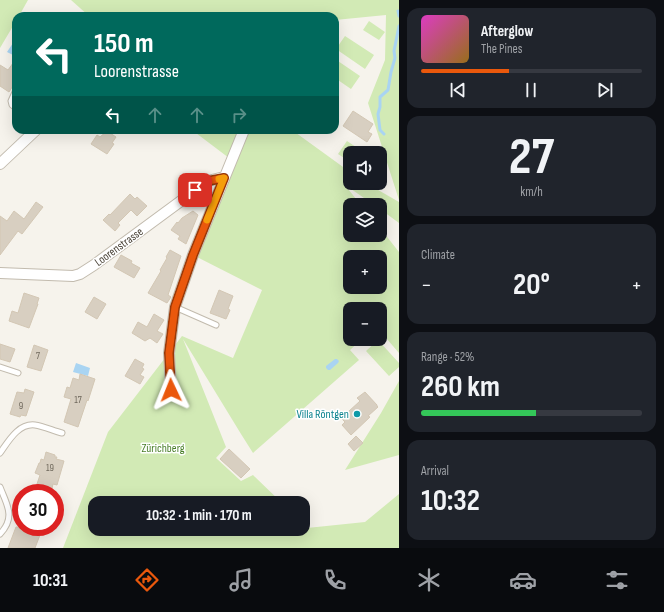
<!DOCTYPE html>
<html lang="en">
<head>
<meta charset="utf-8">
<style>
	:root { --surface:#171b24; --page:#20242c; --text:#f1f3f6; --muted:#9ea1a6; --line:#363941; --accent:#ea580c }
	body { margin:0; font-family:"Sofia Sans Condensed",sans-serif; background:var(--page); color:var(--text); height:100vh; display:flex; flex-direction:column; font-size:15px; white-space:nowrap }
	* { box-sizing:border-box; margin:0 }
	p { font-size:13px; color:var(--muted) }
	.icon { flex:none; width:22px; height:22px; fill:none; stroke:currentColor; stroke-width:2; stroke-linecap:round; stroke-linejoin:round }
	.map { position:relative; flex:1; overflow:hidden }
	.details { display:flex; flex-direction:column; gap:8px; padding:8px; background:#0d0f14; width:265px }
	.details>* { flex:none }
	.guide { position:absolute; left:12px; top:12px; width:327px; height:122px; border-radius:12px; box-shadow:0 4px 16px #0002; background:#00695c; color:#fff; overflow:hidden }
	.controls { position:absolute; left:343px; top:146px; display:grid; gap:8px }
	.controls a { display:grid; place-items:center; width:44px; height:44px; border-radius:8px; background:var(--surface); box-shadow:0 4px 16px #0002; font-size:20px }
	.speed { position:absolute; left:12px; top:484px; display:flex; gap:8px; font-size:20px; font-weight:700; text-align:center }
	.speed>* { display:grid; place-content:center; width:52px; height:52px; border-radius:50%; background:var(--surface); box-shadow:0 4px 16px #0002; line-height:1 }
	.speed .limit { border:6px solid #d22; background:#fff; color:#111 }
	.pin { position:absolute; display:grid; place-items:center; width:34px; height:34px; color:#fff; margin:-17px; border-radius:8px; box-shadow:0 2px 6px #0006 }
	.me { position:absolute; width:44px; margin:-22px; rotate:358deg; stroke-linejoin:round; filter:drop-shadow(0 0 3px #0008) }
	.turn { display:flex; align-items:center; gap:14px; height:84px; padding:0 16px; font-size:18px }
	.turn .icon { width:52px; height:52px; stroke-width:2.5 }
	.turn b { display:block; font-size:28px; line-height:34px }
	.lanes { display:flex; align-items:center; height:38px; padding:0 16px; background:#0003; justify-content:center; gap:20px; direction:ltr }
	.lanes .off { opacity:.35 }
	.big { font-size:30px; font-weight:700; line-height:1.1 }
	.details .tile { flex:1; display:flex; flex-direction:column; justify-content:center; gap:6px; min-width:0; padding:0 14px; border-radius:12px; background:var(--page) }
	.details .dial { align-items:center; gap:0 }
	.dial b { font-size:52px; line-height:1 }
	.song { display:flex; align-items:center; gap:12px }
	.cover { width:48px; height:48px; border-radius:6px; background:linear-gradient(135deg,hsl(310 70% 55%),hsl(40 70% 35%)) }
	.played { height:4px; border-radius:2px; background:linear-gradient(90deg,var(--accent) 40%,var(--line) 40%) }
	.keys { display:flex; justify-content:space-around; direction:ltr }
	.heat { display:flex; justify-content:space-between; align-items:center; font-size:22px; direction:ltr }
	.charge { height:6px; border-radius:3px; background:linear-gradient(90deg,#34c759 52%,var(--line) 0) }
	.trip { position:absolute; left:88px; top:496px; width:222px; height:40px; border-radius:12px; background:var(--surface); box-shadow:0 4px 16px #0002; font-weight:700; line-height:40px; text-align:center }
	.dock { display:flex; height:64px; justify-content:space-around; align-items:center; background:#090b0e; color:var(--muted) }
	.dock .icon { width:28px; height:28px }
	.dock .active { color:var(--accent) }
	.dock b { font-size:18px; color:var(--text) }
	main { display:flex; flex:1; min-height:0 }
	.map>svg:first-child { display:block }
	.green { fill:#d2eab5; fill-rule:evenodd }
	.water { fill:#a9d4f2 }
	.lines { fill:none; stroke-linecap:round; stroke-linejoin:round }
	.stream { stroke:#a9d4f2; stroke-width:3 }
	.building { fill:#d8cfc1; stroke:#d3c7b4 }
	.lane-casing { stroke:#c2bbae; stroke-width:7 }
	.street-casing { stroke:#c2bbae; stroke-width:12 }
	.lane { stroke:#fff; stroke-width:5 }
	.street { stroke:#fff; stroke-width:10 }
	.route-casing { stroke:#983908; stroke-width:10 }
	.route { stroke:#ea580c; stroke-width:7 }
	.slow { stroke:#f59e0b; stroke-width:7 }
	.culture-dot { fill:#0f9aa8; stroke:#fff; stroke-width:1.5 }
	.labels { text-anchor:middle; dominant-baseline:central; stroke-width:3; stroke-linejoin:round; paint-order:stroke }
	.number-label { font-size:10px; fill:#6e675b }
	.street-label { font-size:12px; fill:#4b4439; stroke:#fff }
	.culture-label { font-size:12px; fill:#0d838f; stroke:#fff; text-anchor:end }
	.park-label { font-size:12px; fill:#4a7f2a; stroke:#fff }
</style>
</head>
<body>
<main>
<div class="map">
<svg width="399" height="548" viewBox="0 0 399 548">
	<rect width="100%" height="100%" fill="#f6f3ec"/>
	<path class="green" d="M0,0H28L19,16H16V21L0,48Z
		M71,0H399V200L368,103L385,60L386,15L335,20V16H89Z
		M369,21L385,32L379,40L363,30Z
		M345,36L374,55L365,69L336,49Z
		M335,59L360,76L351,89L335,78Z
		M192,130H292L350,172V183H366L399,202V223L380,209V205H374L344,184L361,205H350V235H380V228L399,252V353L380,331V309H350V339H362L350,350L359,360L253,453L241,434L183,339L226,447L216,458L241,481L253,475L282,503H95V529H303V524L307,528L365,522L399,494V548H63L108,432L182,336L233,358L262,290L193,255L229,158ZM350,257H380V287H350Z
		M347,141L365,153H350V162L338,154Z
		M378,340L399,363V367L389,376L366,351Z
		M399,381V455L345,470L381,413Z"/>
	<path class="water" d="M15,40H16V50L13,55L7,52Z
		M335,359H337L339,361L338,363L330,370H328L326,368V366Z
		M76,363L90,368L88,376L73,372Z"/>
	<g class="lines">
		<path class="stream" d="M398,11L399,16
			M384,134L380,130L378,114L380,107V97L388,90L391,72L395,58L394,51L399,26"/>
	</g>
	<path class="building" d="M16,59V81L9,92L0,86V65L8,70Z
		M353,111L373,124L368,132L372,134L367,142L343,126Z
		M107,131L116,137L112,143L114,144L107,154L91,144L97,135L100,137Z
		M130,194L135,199L137,197L147,206L137,216L131,210L118,223L120,225L115,231L103,220L109,214L110,215Z
		M36,202L43,207L22,234L18,231L0,255V216L7,221L14,211L24,219Z
		M193,211L198,215L186,244L178,239L180,236L171,230L177,222L178,223L182,218Z
		M170,250L181,256L168,295L171,297L167,303L148,293L161,271L160,270L167,258L166,257Z
		M121,255L132,261L131,263L140,268L134,278L114,267Z
		M219,290L233,296L228,309L230,310L226,319L210,313Z
		M24,293L39,298L37,304H38L29,328L9,321L12,311L18,313Z
		M94,297L106,304L97,319L85,312Z
		M154,314L164,320L157,331L163,334L157,343L150,338L145,341L132,333L138,322L147,327Z
		M0,344L15,349L10,362L0,359Z
		M34,345L48,350L41,371L27,367Z
		M135,359L144,364L142,368L144,369L140,375L144,377L140,384L125,376Z
		M80,374L95,379L88,401L87,400L78,427L64,422L71,399L64,397L67,387L70,388L73,378L79,380Z
		M25,389L34,392L26,416L21,415L20,417L10,414L17,392L24,393Z
		M365,392L377,405V406L378,407L368,416L370,417L351,435L342,425L345,422L340,417L347,411L348,412L360,401L357,398Z
		M356,436L363,443L354,451L348,444Z
		M229,449L250,469L241,478L220,459Z
		M46,452L55,455V457H57L56,459L64,461L57,485L53,484L51,493H34L40,475L35,473L39,463H40L41,459L44,460Z
		M16,527H43L35,548H8Z"/>
	<g class="lines">
		<g class="lane-casing">
			<path id="lane" d="M16,90L11,101L12,105L16,108
				M175,307L216,325
				M0,367L18,373
				M0,453C8,442 18,423 35,425C43,426 54,431 62,433
				M0,487C7,505 16,517 0,534"/>
		</g>
		<g class="street-casing">
			<path id="street" d="M0,164L36,130
				M0,273L73,276L80,274L94,265L208,181L224,177
				M171,390L169,353L175,307L193,255L244,130"/>
		</g>
		<use href="#lane" class="lane"/>
		<use href="#street" class="street"/>
	</g>
	<g class="lines">
		<g class="route-casing">
			<path id="route" d="M171,390L169,353L175,307L193,255L224,178L208,181L195,190"/>
		</g>
		<use href="#route" class="route"/>
		<path class="slow" d="M207,220L224,178L219,179"/>
	</g>
	<circle class="culture-dot" cx="357" cy="414" r="4"/>
	<g class="labels">
		<g class="number-label">
			<text x="38" y="356">7</text>
			<text x="78" y="400">17</text>
			<text x="21" y="406">9</text>
			<text x="50" y="468">19</text>
		</g>
		<g class="street-label">
			<text transform="translate(119 247) rotate(-36)">Loorenstrasse</text>
		</g>
		<g class="culture-label">
			<text x="349" y="414">Villa Röntgen</text>
		</g>
		<g class="park-label">
			<text x="163" y="448">Zürichberg</text>
		</g>
	</g>
</svg>
<div class="controls">
<a><svg class="icon" aria-label="sound" viewBox="0 0 24 24"><path d="M4 9h4l5-4v14l-5-4H4zM17 9q2 3 0 6"/></svg></a>
<a><svg class="icon" aria-label="layers" viewBox="0 0 24 24"><path d="M12 4l9 5-9 5-9-5zM3 14l9 5 9-5"/></svg></a>
<a>+</a>
<a>−</a>
</div>
<div class="speed"><div class="limit">30</div></div>
<div class="pin" style="left:195px;top:190px;background:#d93025"><svg class="icon" aria-label="arrive" viewBox="0 0 24 24"><path d="M6 21V4h12l-3 4 3 4H6"/></svg></div>
<svg class="me" style="left:171px;top:390px" viewBox="-20 -20 40 40"><path d="M0-17L14 15 0 8-14 15z" fill="#ea580c" stroke="#fff" stroke-width="4"/></svg>
<div class="trip">10:32 · 1 min · 170 m</div>
<div class="guide">
<div class="turn"><svg class="icon" aria-label="left" viewBox="0 0 24 24"><path d="M17 20v-9H6M10 6l-5 5 5 5"/></svg><div><b>150 m</b>Loorenstrasse</div></div>
<div class="lanes"><svg class="icon" aria-label="left" viewBox="0 0 24 24"><path d="M17 20v-9H6M10 6l-5 5 5 5"/></svg><svg class="icon off" aria-label="ahead" viewBox="0 0 24 24"><path d="M12 20V5M6 11l6-6 6 6"/></svg><svg class="icon off" aria-label="ahead" viewBox="0 0 24 24"><path d="M12 20V5M6 11l6-6 6 6"/></svg><svg class="icon off" aria-label="right" viewBox="0 0 24 24"><path d="M7 20v-9h11M14 6l5 5-5 5"/></svg></div>
</div>
</div>
<section class="details">
<div class="tile">
<div class="song"><i class="cover"></i><div><b>Afterglow</b><p>The Pines</p></div></div>
<div class="played"></div>
<div class="keys"><svg class="icon" aria-label="previous" viewBox="0 0 24 24"><path d="M18 5L8 12l10 7zM5 5v14"/></svg><svg class="icon" aria-label="pause" viewBox="0 0 24 24"><path d="M8 5v14M16 5v14"/></svg><svg class="icon" aria-label="next" viewBox="0 0 24 24"><path d="M6 5l10 7-10 7zM19 5v14"/></svg></div>
</div>
<div class="tile dial"><b>27</b><p>km/h</p></div>
<div class="tile"><p>Climate</p>
<div class="heat"><a>−</a><b class="big">20°</b><a>+</a></div>
</div>
<div class="tile"><p>Range · 52%</p><b class="big">260 km</b><div class="charge"></div></div>
<div class="tile"><p>Arrival</p><b class="big">10:32</b></div>
</section>
</main>
<nav class="dock">
<b>10:31</b>
<svg class="icon active" aria-label="directions" viewBox="0 0 24 24"><path d="M12 3l9 9-9 9-9-9zM9 14v-3h6M13 9l2 2-2 2"/></svg>
<svg class="icon" aria-label="music" viewBox="0 0 24 24"><path d="M9 18V5l10-2v13"/><circle cx="6" cy="18" r="3"/><circle cx="16" cy="16" r="3"/></svg>
<svg class="icon" aria-label="phone" viewBox="0 0 24 24"><path d="M5 4h4l2 5-3 2q2 4 5 5l2-3 5 2v4C11 20 4 13 5 4z"/></svg>
<svg class="icon" aria-label="climate" viewBox="0 0 24 24"><path d="M12 3v18M4 7l16 10M4 17L20 7"/></svg>
<svg class="icon" aria-label="car" viewBox="0 0 24 24"><path d="M5 17H2v-5l4-1 3-4h7l3 4 3 1v5h-3M9 17h6M6 11h13"/><circle cx="7" cy="17" r="2"/><circle cx="17" cy="17" r="2"/></svg>
<svg class="icon" aria-label="filters" viewBox="0 0 24 24"><path d="M4 7h16M4 17h16"/><circle cx="9" cy="7" r="2"/><circle cx="15" cy="17" r="2"/></svg>
</nav>
</body>
</html>
